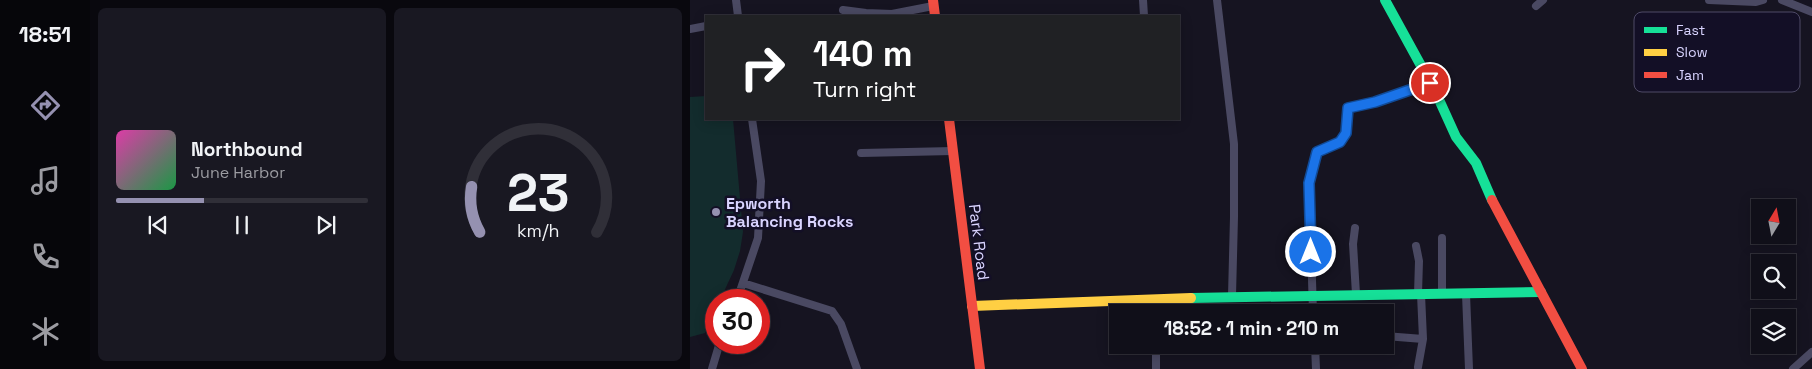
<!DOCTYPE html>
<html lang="en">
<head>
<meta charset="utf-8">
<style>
	:root { --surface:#100f19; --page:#191822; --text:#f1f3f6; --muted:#9c9ca2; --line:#302f38; --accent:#9591b1 }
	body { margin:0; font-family:"Space Grotesk",sans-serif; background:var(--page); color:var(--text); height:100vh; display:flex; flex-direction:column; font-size:19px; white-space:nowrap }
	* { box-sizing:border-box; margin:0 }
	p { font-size:16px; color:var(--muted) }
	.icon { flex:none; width:28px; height:28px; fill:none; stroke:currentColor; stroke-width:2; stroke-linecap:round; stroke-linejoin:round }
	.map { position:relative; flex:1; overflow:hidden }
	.drawer { display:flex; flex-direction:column; gap:8px; padding:8px; background:#09080e; width:600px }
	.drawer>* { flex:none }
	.banner { position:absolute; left:15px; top:15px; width:475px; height:105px; border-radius:0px; box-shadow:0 2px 12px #0003,0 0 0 1px var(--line); background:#202124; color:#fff; overflow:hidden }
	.needle { width:32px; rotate:10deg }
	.tools { position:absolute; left:1061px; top:199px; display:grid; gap:10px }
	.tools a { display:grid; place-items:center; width:45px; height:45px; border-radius:0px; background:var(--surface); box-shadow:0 2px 12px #0003,0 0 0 1px var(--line); font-size:25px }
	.speed { position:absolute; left:15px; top:289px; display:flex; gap:10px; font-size:25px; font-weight:700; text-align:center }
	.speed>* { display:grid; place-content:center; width:65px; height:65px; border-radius:50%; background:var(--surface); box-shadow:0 2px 12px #0003,0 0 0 1px var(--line); line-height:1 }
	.speed .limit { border:8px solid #d22; background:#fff; color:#111 }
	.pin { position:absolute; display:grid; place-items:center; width:42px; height:42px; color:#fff; margin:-21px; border:2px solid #fff; border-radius:50%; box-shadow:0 1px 5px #0007 }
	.me { position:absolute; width:55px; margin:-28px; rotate:0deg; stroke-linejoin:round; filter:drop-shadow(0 0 4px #0008) }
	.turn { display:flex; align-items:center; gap:18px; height:105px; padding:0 25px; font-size:22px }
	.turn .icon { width:65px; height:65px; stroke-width:2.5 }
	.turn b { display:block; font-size:35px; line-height:42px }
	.drawer .tile { flex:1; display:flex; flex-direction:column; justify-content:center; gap:8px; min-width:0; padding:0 18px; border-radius:8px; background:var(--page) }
	.drawer .dial { align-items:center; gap:0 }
	.dial svg { height:130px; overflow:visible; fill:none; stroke:var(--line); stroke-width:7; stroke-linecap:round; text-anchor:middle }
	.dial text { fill:var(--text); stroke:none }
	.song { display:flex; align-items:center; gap:15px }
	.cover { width:60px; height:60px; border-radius:8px; background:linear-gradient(135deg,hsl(320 70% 55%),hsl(140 70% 35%)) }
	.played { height:5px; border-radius:2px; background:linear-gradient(90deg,var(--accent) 35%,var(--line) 35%) }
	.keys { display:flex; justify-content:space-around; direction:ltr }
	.drawer .tiles { flex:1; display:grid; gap:8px; grid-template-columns:repeat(2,1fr) }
	.trip { position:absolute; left:419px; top:304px; width:285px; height:50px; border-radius:0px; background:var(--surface); box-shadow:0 2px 12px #0003,0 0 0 1px var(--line); font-weight:700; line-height:50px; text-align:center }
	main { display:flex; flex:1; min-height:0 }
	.tabs { display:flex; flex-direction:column; width:90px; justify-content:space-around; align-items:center; background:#06060a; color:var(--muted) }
	.tabs .icon { width:35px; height:35px }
	.tabs .active { color:var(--accent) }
	.tabs b { font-size:22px; color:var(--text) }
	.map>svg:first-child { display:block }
	.green { fill:#132c2d }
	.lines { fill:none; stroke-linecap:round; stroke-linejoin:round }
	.street { stroke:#4a4962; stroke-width:8 }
	.fast { stroke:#16e098; stroke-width:10 }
	.slow { stroke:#ffcf43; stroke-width:10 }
	.jam { stroke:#f24e42; stroke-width:10 }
	.route-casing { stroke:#114b97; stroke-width:12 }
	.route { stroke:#1a73e8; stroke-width:9 }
	.poi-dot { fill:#9591b1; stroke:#130f26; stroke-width:2 }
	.labels { text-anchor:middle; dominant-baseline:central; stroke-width:5; stroke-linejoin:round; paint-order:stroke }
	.poi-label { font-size:16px; font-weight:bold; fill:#d9d4ff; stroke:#130f26; text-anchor:start }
	.street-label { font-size:16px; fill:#d9d4ff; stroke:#130f26 }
	.key { fill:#130f26; stroke:#4e4a67; stroke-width:1 }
	.key-label { font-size:14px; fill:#d9d4ff }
</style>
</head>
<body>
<main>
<nav class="tabs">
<b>18:51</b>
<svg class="icon active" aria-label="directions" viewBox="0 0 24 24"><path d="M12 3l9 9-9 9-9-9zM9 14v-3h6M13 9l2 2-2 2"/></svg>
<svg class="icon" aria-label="music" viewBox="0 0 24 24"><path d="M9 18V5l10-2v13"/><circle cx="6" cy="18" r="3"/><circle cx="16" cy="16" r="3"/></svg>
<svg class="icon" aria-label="phone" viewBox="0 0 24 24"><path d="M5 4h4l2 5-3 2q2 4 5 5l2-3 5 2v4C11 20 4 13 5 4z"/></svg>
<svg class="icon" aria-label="climate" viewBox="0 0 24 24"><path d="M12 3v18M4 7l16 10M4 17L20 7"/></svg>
</nav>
<section class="drawer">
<div class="tiles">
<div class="tile">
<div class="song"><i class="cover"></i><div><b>Northbound</b><p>June Harbor</p></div></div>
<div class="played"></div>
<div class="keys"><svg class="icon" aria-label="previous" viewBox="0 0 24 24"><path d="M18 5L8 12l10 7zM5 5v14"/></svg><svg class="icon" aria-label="pause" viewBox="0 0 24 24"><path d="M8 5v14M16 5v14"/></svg><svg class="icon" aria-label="next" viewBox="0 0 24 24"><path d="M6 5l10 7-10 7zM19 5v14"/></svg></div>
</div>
<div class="tile dial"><svg viewBox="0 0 100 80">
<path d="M14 69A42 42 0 1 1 86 69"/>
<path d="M14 69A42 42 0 0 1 9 41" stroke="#9591b1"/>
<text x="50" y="56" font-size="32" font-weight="700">23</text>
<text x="50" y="72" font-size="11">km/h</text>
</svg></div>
</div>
</section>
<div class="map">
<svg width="1122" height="369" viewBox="0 0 1122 369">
	<rect width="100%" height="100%" fill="#161421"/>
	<path class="green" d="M16,96V119H43L53,232L50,251L44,270L30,300H26V308L15,333L0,337V97Z"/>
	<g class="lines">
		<path class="street" d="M46,0L48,16
			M453,0L454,16
			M527,0L544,144V217L542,296
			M1019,0L1066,2L1073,0
			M1092,0L1122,12
			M846,6L853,0
			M153,10L176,13L202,14L243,6
			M0,29L16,26
			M171,153L263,151
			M665,228L663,244L666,294
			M752,238V294
			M726,246L729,261L728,294
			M53,283L142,311L151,324L167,369
			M776,294L779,369
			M464,299V312
			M47,300L68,238L71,181L62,119
			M623,312L619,183L627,152L650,141L655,133L658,108L685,102L740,83
			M695,336L733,339
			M466,345V369
			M625,345L626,369
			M728,367L733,339L731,294
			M22,369L30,342
			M1103,369L1122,352"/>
		<path class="fast" d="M695,0L746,93L766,137L786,163L802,200
			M501,298L851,292"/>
		<path class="slow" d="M282,306L501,298"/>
		<path class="jam" d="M243,0L245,16
			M259,119L290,369
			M802,200L892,369"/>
	</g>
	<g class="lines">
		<g class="route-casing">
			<path id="route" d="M621,252L619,183L627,152L650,142L656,133L658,108L685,102L740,83"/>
		</g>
		<use href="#route" class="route"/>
	</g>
	<circle class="poi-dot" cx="26" cy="212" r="5"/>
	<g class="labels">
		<g class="poi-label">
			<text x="36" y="203">Epworth<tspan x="36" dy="18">Balancing Rocks</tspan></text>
		</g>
		<g class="street-label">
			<text transform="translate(289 242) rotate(83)">Park Road</text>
		</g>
	</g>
	<rect x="944" y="12" width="166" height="80" rx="8" class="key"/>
	<rect x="954" y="27" width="23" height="6" fill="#16e098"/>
	<rect x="954" y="49" width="23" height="7" fill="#ffcf43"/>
	<rect x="954" y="72" width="23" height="6" fill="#f24e42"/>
	<g class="key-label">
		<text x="986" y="35">Fast</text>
		<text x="986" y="57">Slow</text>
		<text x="986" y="80">Jam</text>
	</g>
</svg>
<div class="tools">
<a><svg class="needle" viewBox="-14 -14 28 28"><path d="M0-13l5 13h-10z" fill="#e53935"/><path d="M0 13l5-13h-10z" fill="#9c9ca2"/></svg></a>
<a><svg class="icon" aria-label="search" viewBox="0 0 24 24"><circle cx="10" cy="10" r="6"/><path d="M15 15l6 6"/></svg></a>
<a><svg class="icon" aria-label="layers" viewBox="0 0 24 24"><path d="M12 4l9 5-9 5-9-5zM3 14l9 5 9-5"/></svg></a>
</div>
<div class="speed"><div class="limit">30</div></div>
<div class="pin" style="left:740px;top:83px;background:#d93025"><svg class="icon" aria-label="arrive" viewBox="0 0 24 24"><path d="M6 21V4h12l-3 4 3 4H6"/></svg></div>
<svg class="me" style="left:621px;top:252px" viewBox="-20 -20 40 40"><circle r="17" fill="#1a73e8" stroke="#fff" stroke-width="3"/><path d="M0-11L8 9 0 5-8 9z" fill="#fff"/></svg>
<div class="trip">18:52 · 1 min · 210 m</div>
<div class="banner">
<div class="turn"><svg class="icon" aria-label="right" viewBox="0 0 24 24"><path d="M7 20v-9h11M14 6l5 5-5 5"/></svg><div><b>140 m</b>Turn right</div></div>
</div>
</div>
</main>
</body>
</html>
